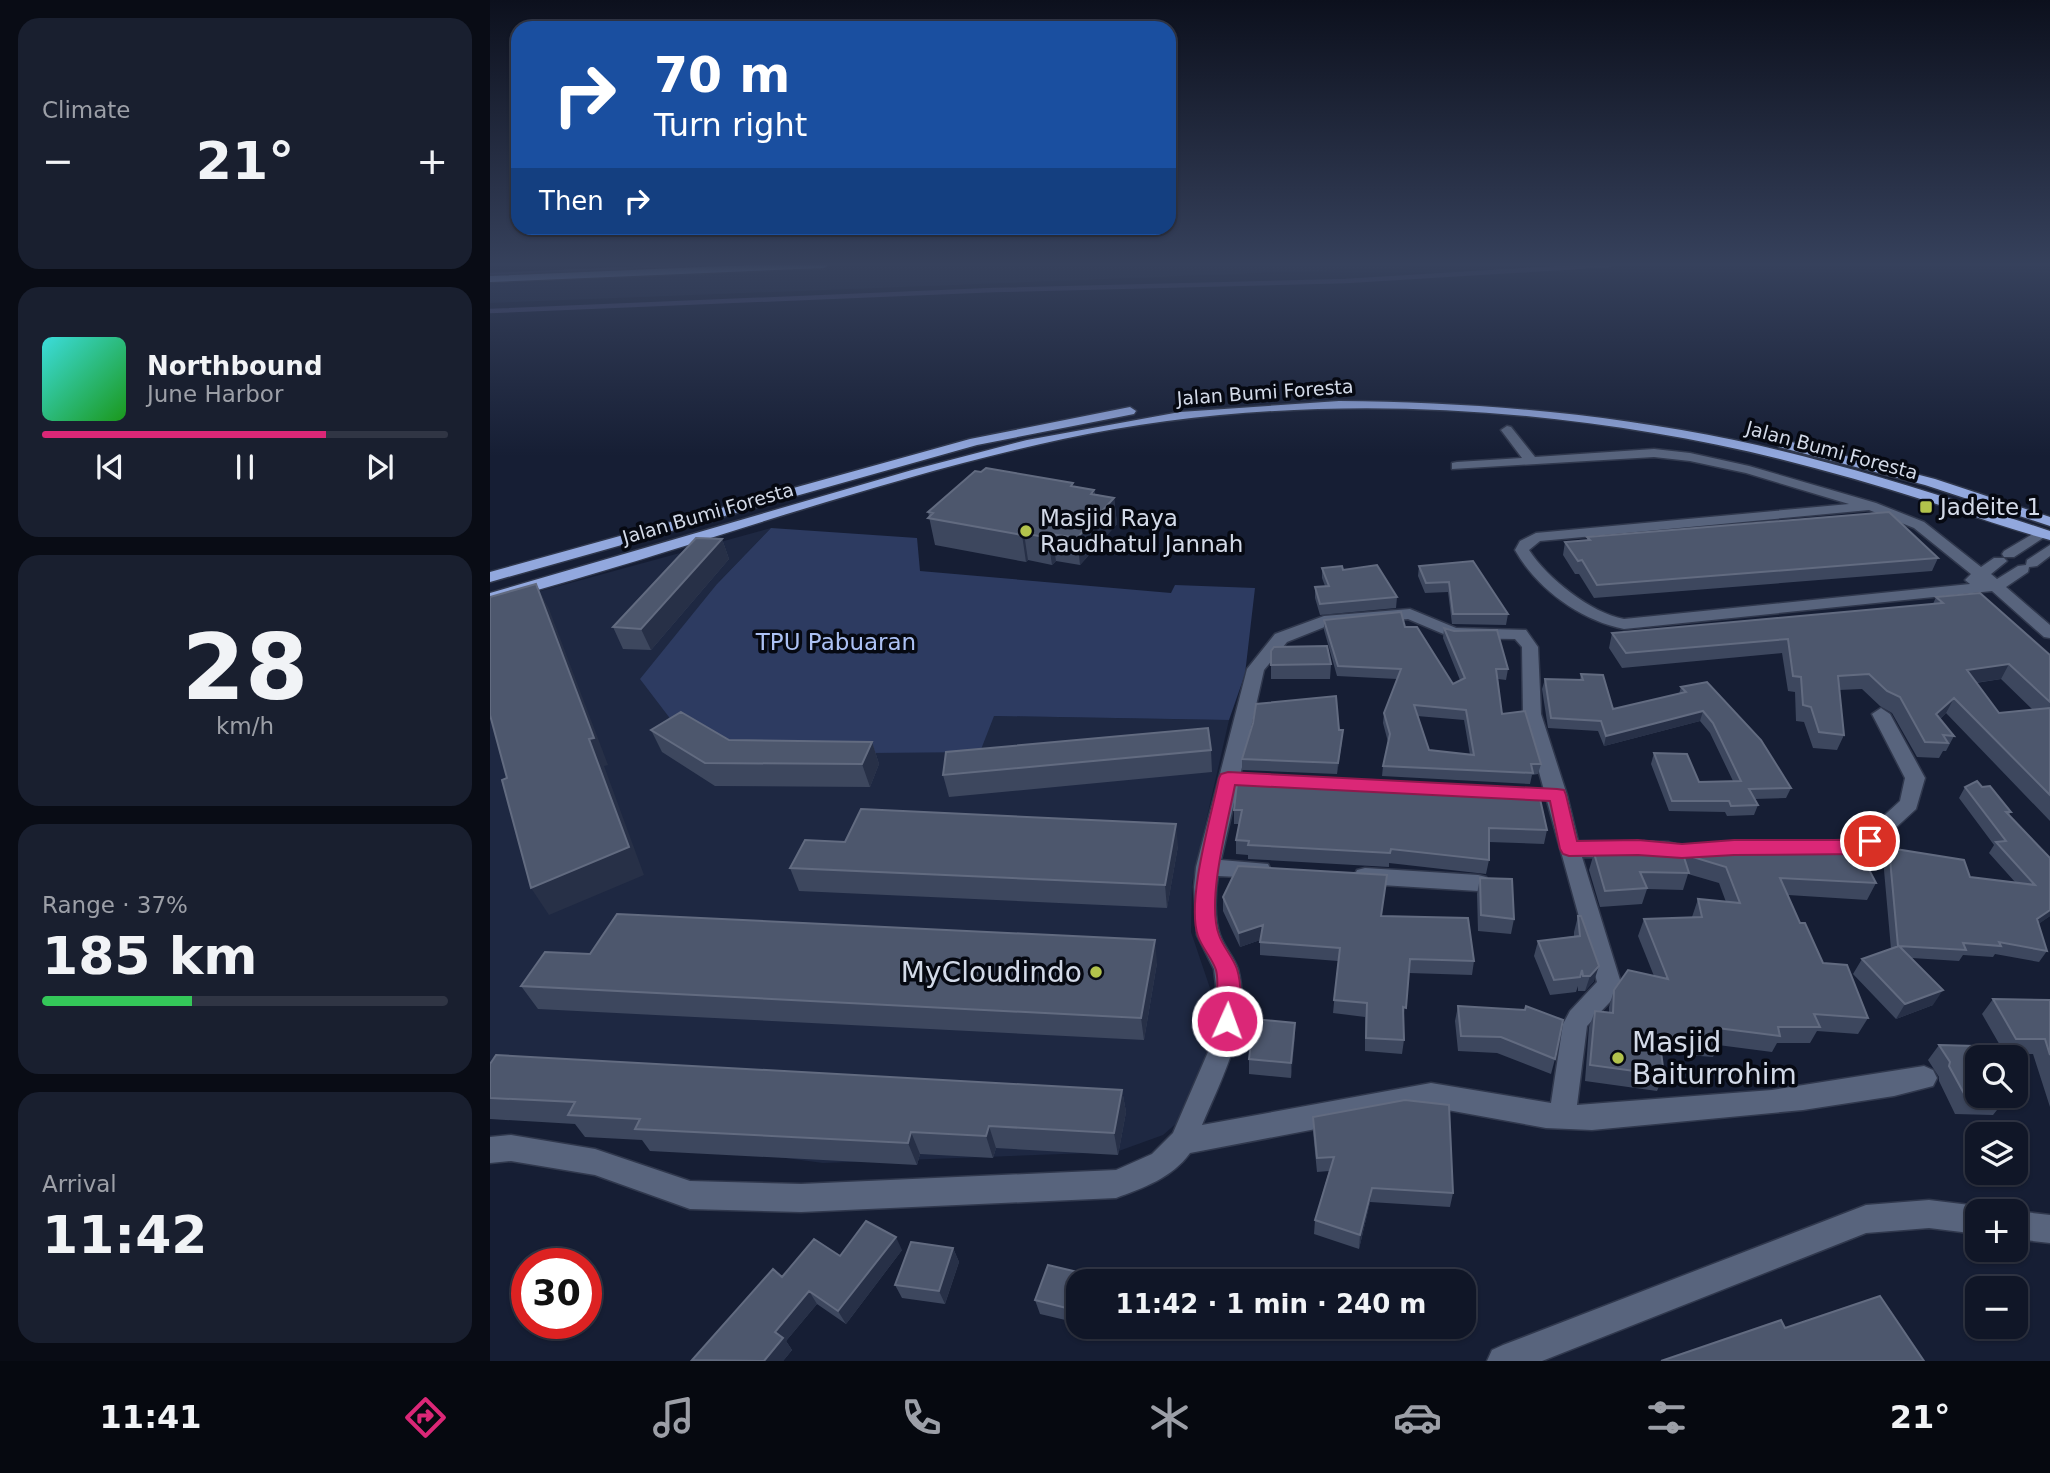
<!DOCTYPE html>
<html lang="en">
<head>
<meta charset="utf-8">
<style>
	:root { --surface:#101627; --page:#191f2f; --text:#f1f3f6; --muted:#9c9fa7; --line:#303544; --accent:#db2777 }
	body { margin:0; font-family:"DejaVu Sans",sans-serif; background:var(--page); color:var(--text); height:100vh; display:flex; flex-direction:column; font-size:26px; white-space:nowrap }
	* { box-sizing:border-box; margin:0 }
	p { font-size:23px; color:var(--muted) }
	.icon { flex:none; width:38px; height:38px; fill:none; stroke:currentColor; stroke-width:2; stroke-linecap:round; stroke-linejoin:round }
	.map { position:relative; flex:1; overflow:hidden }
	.drawer { display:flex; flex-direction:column; gap:18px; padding:18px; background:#090c15; width:490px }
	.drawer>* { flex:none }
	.hud { position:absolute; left:21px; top:21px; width:665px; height:214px; border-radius:21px; box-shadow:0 2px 5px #0004,0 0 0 2px var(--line); background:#1a4fa0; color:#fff; overflow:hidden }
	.fabs { position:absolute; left:1475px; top:1045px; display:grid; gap:14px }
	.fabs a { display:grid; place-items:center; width:63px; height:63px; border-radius:14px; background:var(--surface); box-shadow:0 2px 5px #0004,0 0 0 2px var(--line); font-size:35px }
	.speed { position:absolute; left:21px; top:1248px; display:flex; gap:14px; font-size:35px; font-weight:700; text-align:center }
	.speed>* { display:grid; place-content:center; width:91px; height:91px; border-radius:50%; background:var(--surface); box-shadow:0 2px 5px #0004,0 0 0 2px var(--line); line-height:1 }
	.speed .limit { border:10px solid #d22; background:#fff; color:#111 }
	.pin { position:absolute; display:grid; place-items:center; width:60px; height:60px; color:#fff; margin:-30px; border:4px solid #fff; border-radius:50%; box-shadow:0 2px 7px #0007 }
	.me { position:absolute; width:77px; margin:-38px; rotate:2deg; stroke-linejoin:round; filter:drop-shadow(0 0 5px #0008) }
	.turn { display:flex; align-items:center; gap:24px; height:147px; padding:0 28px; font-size:32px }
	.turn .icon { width:91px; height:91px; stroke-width:2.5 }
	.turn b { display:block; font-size:49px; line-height:60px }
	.then { display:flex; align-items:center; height:66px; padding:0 28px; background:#0003; gap:14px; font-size:26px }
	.big { font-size:52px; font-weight:700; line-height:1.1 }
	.drawer .widget { flex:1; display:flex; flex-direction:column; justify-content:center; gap:10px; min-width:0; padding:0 24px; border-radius:21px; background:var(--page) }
	.drawer .dial { align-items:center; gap:0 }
	.dial b { font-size:91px; line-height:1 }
	.song { display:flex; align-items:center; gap:21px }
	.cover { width:84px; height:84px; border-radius:10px; background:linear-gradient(135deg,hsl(180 70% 55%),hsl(120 70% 35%)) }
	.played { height:7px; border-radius:4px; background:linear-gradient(90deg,var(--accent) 70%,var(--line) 70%) }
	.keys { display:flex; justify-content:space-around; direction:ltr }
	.heat { display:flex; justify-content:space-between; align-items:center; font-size:38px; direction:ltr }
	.charge { height:10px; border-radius:5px; background:linear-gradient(90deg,#34c759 37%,var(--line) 0) }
	.trip { position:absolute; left:576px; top:1269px; width:410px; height:70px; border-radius:21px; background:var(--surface); box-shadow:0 2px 5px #0004,0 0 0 2px var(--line); font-weight:700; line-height:70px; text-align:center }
	.tab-bar { display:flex; height:112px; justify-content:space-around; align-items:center; background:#060910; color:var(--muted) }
	.tab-bar .icon { width:49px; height:49px }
	.tab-bar .on { color:var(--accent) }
	.tab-bar b { font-size:32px; color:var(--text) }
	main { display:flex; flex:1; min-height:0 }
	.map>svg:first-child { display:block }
	.built { fill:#1e2842 }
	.green { fill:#2d3b61 }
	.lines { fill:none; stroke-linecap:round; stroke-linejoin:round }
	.stream { stroke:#40436a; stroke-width:4.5 }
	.minor-casing { stroke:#30384d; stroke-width:3 }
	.major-casing { stroke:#30384d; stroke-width:3 }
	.minor { fill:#58647d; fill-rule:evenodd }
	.major { fill:#92a8de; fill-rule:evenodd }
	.wall { fill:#3d475e; fill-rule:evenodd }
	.shaded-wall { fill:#273047 }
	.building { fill:#4d576d; stroke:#626b80; stroke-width:2; fill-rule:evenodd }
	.route { fill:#db2777; stroke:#8e194d; stroke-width:2 }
	.poi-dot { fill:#b2c34c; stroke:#060912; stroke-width:2.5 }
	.labels { text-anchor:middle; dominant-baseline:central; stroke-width:7; stroke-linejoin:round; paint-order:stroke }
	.far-street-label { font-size:19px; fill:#d3dae8; stroke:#060912 }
	.poi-label { font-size:23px; fill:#d3dae8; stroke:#060912; text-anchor:start }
	.park-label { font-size:23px; fill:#acc1f4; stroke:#060912 }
	.near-poi-label { font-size:28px; fill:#d3dae8; stroke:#060912; text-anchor:end }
</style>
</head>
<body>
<main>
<section class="drawer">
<div class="widget"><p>Climate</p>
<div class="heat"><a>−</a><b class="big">21°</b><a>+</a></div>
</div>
<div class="widget">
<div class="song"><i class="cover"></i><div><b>Northbound</b><p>June Harbor</p></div></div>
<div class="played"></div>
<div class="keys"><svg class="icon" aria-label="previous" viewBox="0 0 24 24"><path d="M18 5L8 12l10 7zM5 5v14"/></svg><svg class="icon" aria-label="pause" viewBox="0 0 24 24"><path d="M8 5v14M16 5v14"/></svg><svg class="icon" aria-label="next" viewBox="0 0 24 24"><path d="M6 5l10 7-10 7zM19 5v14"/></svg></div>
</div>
<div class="widget dial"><b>28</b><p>km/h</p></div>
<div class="widget"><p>Range · 37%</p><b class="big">185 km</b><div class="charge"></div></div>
<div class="widget"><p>Arrival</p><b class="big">11:42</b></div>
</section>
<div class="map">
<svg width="1560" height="1361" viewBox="0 0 1560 1361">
	<rect width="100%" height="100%" fill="#161e34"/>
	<path class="built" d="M395,265H978L0,303V284Z
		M281,528L227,584L504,716L739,720L702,883L701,932L722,994L720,1040L696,1115L673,1135L626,1152L333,1163L213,1147L44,1114L0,1111V605Z"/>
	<path class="green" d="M281,528L427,538L430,571L681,593L685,585L765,588L755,674L739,720L504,716L490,752L376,753L246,742L182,721L150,679L227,584Z"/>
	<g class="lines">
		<path class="stream" d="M0,275L233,265
			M0,311L504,290L856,281L1119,265"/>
		<g class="minor-casing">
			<path id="minor" d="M1017,426L1021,427L1045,457L1164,449L1200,453L1259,466L1386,503L1434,522L1491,567L1504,558H1514L1517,561L1501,574L1507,579L1528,566L1536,565L1537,560L1560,545V556L1547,566L1539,567L1538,572L1516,587L1560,625V638L1554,637L1502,591L1134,629C1090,620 1047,589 1025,550L1030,541L1046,533L1359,504L1256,473L1200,461L1164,457L962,469V463L967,462L1032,458L1011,430ZM1379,510L1424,528L1481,574L1475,580L1480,584L1134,619C1101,613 1057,578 1039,550L1050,541Z
				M1551,529L1556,530L1558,533L1556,536L1524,557H1514L1512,554L1514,551Z
				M920,609L966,628L1036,630L1048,647L1051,714L1077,795L1088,841L1178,842L1185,844L1188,850L1185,856L1178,858L1092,857L1131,983L1120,1002L1097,1026L1087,1105L1282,1090L1434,1066L1443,1070L1447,1078L1443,1086L1404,1096L1313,1110L1102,1130L1056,1128L941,1107L700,1153C682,1178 653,1188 626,1198L311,1212L200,1209L105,1175L21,1161L0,1163V1137L21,1135L105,1149L200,1181L311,1184L626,1170L662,1154L683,1133L718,1052L725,1021L727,994L724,969L707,935L704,887L706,867L757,669L785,634L834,616ZM918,619L963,638L1025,639L1032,647L1033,714L1107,982L1080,1011L1073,1024L1061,1103L941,1083L712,1125C732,1078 762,1022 748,969C744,957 734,947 730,935C724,919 725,892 728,876L770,878L778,876L781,870L778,864L731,860L774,670L797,642L837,626Z
				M1391,708L1400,714L1435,778L1426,809L1387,845L1369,855L1338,853L1335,847L1338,841L1365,839L1373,835L1410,801L1415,778L1382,714Z
				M875,868L988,875L996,877L999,883L996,889L988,891L875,884L867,882L864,876L867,870Z
				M1439,1200L1488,1206L1498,1211H1488V1234L1439,1228L1376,1233L1052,1361H997L1002,1350L1013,1345L1376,1205Z
				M1525,1211H1526L1560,1215V1243L1526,1239Z"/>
		</g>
		<g class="major-casing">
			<path id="major" d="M259,265H338L334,268L0,282V276Z
				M849,401C982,402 1113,413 1244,440C1351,463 1456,497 1560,531V540C1519,529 1478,514 1437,501C1348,473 1257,448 1164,433C969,400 767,398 573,439C378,481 192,552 0,603V593L422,470L537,440L690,412Z
				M640,407L646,411L644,414L487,445L0,582V572L480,439Z
				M1294,440L1445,479L1560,517V526L1435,485L1289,447V441Z"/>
		</g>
		<use href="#minor" class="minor"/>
		<use href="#major" class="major"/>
	</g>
	<path class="wall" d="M584,486L604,490L605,494L624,498L627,524L590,565L566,561L562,565L538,560L536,562L445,545L438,512Z
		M1097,537L1448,558L1442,571L1104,598L1089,574H1085L1073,555L1075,542L1097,540Z
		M232,539L239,559L161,650L133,649L123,627Z
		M929,566L1018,614L1016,625L962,624L958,592L935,593L928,576Z
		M832,568L853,570L907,597L906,608L830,615L825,598V587L835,586L832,578Z
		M1446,597L1560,655V821L1456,713L1450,719L1464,736L1456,751H1453L1449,758L1427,757L1402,713L1390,706L1372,689L1349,690L1354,735L1347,750L1323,748L1314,722L1306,721L1305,692L1298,691L1292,653L1132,668L1119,648L1122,633L1443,604ZM1511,679L1543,710L1509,713L1486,683Z
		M834,620L915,627L963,684L970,680L953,638L954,628L1018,669L1016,680L1008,679L1012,714L1051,764L1048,774L1042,775L1040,784L892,776L893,766L898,742L893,723L894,713L907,679L847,676L834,630ZM927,716L974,720L980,755L939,750Z
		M781,651L841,664L840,679H781Z
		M1091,674L1123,709L1189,694L1191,687L1301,788L1296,798L1264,799L1268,805L1264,815L1237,816L1235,812L1179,811L1161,764L1164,753L1209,782L1243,781L1220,733L1210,721L1114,746L1108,731L1058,728L1052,689L1055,679L1090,680Z
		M161,730L239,740L382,742L389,764L380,787L225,786L172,752Z
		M849,730L852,741L847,774L752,770V759Z
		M721,750L722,772L459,797L453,775Z
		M1475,787L1521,812L1519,815L1560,858V916L1548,924L1557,951L1549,962L1505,954L1503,957L1473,955L1469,961L1422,958L1443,1005L1406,1019L1363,974L1372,959L1401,949L1393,859L1399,848L1480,877L1525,882L1499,853L1504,845L1469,798Z
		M744,810L1057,830L1054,844L999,842V860L996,874L899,863V867L758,859V855L746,854V840L749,824H744Z
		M1155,841L1198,845L1289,846L1291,843L1386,883L1377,900L1298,895L1310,923L1333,963L1378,1018L1368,1034L1327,1031L1320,1043H1287L1282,1052L1228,1045L1223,1057L1171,1053L1174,1075L1167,1091L1095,1081L1099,1027L1105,1011L1119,1012V1007L1124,990L1164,976L1148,936L1154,919L1202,917L1208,899L1236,902L1229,883L1198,874L1193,890L1157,889L1152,904L1110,907L1099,870L1104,853L1153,850Z
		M355,842L688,846L677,908L309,891L300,868Z
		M990,878L1024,919L1021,934L988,931L987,894Z
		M733,897L892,916L984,961L982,975L919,973L913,1021L914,1040L912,1054L875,1051V1017L843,1013L848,961L770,955V940L750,947L733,911Z
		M1088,916L1104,981L1095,991H1088V986L1086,992L1060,995L1044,956L1048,941L1084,936V932Z
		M100,954L667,963L654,1040L48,1009L31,986Z
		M1503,999L1560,1000V1107L1543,1054H1515L1492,1014Z
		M968,1006L1065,1059L1061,1074L1007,1053L968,1051L965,1021Z
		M805,1023L801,1078L759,1074V1059Z
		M1449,1045L1515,1100L1503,1115L1465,1114L1449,1081V1077L1438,1060Z
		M0,1064L632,1090L636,1112L628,1155L506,1148L503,1158L430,1154L427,1165L160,1151L152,1140L95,1137L85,1124L0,1119Z
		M823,1117L963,1193L960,1207L880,1202L869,1249L824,1234L825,1220L839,1171L827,1172L823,1132Z
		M463,1248L469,1262L455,1304L412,1298L405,1285Z
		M412,1250L356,1324L327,1304L296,1341L302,1350L293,1361L292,1277L350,1256Z
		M588,1281V1323L550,1314L545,1300Z"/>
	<path class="shaded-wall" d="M604,490L607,516L624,498L627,524L590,565L587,538L601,494Z
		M534,533L538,560L536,562L532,535Z
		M562,534L566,561L562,565L558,538Z
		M232,539L239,559L161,650L151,629Z
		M46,584L59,609L118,765L114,766L154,875L59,915L41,888L99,739Z
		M1519,664L1511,679L1469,685L1477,670Z
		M1464,698L1456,713L1438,729L1446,714Z
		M1213,711L1210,721L1114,746L1116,736Z
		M853,730L852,741L847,774L848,763Z
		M382,742L389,764L380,787L372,764Z
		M686,824L688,846L677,908L675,885Z
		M1560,910V916L1539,931L1547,919Z
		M773,925V939L750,947L749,933Z
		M665,940L667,963L654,1040L651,1018Z
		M1109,966L1104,981L1095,991L1100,976Z
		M1453,990L1443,1005L1406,1019L1415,1004Z
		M805,1023V1038L801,1078V1063Z
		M632,1090L636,1112L628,1155L624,1133Z
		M499,1126L506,1148L503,1158L496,1136Z
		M421,1132L430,1154L427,1165L418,1143Z
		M882,1188L880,1202L869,1249L870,1235Z
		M406,1237L412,1250L356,1324L348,1311Z
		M463,1248L469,1262L455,1304L449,1291Z
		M319,1291L327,1304L296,1341L302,1350L293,1361H274L285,1332Z"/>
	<path class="building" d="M496,468L583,483L581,486L604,490L601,494L624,498L587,538L562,534L558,538L534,533L532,535L438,518L443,513L438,512L485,471L491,472Z
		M1399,512L1448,558L1107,585L1092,560L1088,561L1075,542L1100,540L1097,537Z
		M206,538L232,539L151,629L123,627Z
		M983,561L1018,614H963L959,582L936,583L929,566Z
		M887,565L907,597L830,604L825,587L839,586L832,568L852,566L853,570Z
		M46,584L104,738L99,739L139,847L41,888L12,780L17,778L0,715V597Z
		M1490,593L1560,655V702L1519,664L1477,670L1509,713L1560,708V795L1464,698L1446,714L1464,736L1453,735L1458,743L1435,742L1410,697L1397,691L1379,674L1348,676L1354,735L1329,732L1321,707L1313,705L1311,677L1303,676L1298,639L1136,653L1122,633L1453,603L1446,597Z
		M911,612L915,627H927L963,684L975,678L954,628L964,631L1007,630L1018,669H1006L1012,714L1035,711L1051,764H1041L1043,773L893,766L900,734L894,713L911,669L848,666L834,620ZM924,705L976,710L984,755L939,750Z
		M837,646L841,664L781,665V651L784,647Z
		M1091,674L1113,675L1123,709L1196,692L1191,687L1217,682L1271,740L1301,788L1259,789L1268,805L1241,806L1239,801H1182L1164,753L1197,754L1209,782L1251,781L1223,723L1213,711L1116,736L1111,721L1061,718L1055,679L1093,680Z
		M846,696L849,730H853L848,763L752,759L763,723L766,704Z
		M191,712L239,740L382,742L372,764L215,763L161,730Z
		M718,728L721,750L453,775L456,752Z
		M748,774L889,784V782L1048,790L1057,830L999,828V860L901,849L900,853L758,845L759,841L746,840L752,810H744Z
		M1487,781L1492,787L1500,786L1521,812H1516L1560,858V910L1547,919L1557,951L1509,942L1511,946L1473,943L1476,950L1408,946L1399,848L1474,860L1480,877L1545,885L1506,842L1516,841L1475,787Z
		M371,809L686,824L675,885L300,868L315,840L355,842Z
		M1155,841L1198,845L1267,844L1292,846L1291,843L1364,841L1386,883L1290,878L1310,923H1315L1333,963L1357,965L1378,1018L1324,1014L1330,1027H1288L1290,1036L1227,1028L1230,1040L1169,1036L1174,1075L1100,1065L1105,1011L1123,1013L1124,990L1138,970L1178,979L1154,919L1212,917L1208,899L1250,903L1236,867L1193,854L1199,873L1150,872L1157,888L1115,891L1104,853L1158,850Z
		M748,866L897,875L891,916L978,918L984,961L920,959L916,1008L913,1007L914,1040L876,1038L877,1003L844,1000L850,948L770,942L773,925L749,933L733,897Z
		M990,878L1022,879L1024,919L991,915Z
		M127,914L665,940L651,1018L31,986L55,952L100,954Z
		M1088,916H1091L1109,966L1100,976H1093L1092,970L1090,977L1064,980L1048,941L1090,936Z
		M1409,946L1453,990L1415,1004L1372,959Z
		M1503,999L1560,1000V1055L1555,1039H1526Z
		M968,1006L1035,1010L1036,1006L1073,1020L1065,1059L1011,1037L971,1036Z
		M764,1019L805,1023L801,1063L759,1059Z
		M1449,1045L1486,1046L1492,1057H1488V1096H1513L1515,1100L1477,1099L1459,1066L1460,1062Z
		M6,1055L632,1090L624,1133L499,1126L496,1136L421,1132L418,1143L145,1129L150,1119L78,1115L85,1102L0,1098V1064Z
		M915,1100L959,1105L963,1193L882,1188L870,1235L825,1220L844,1157L827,1158L823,1117Z
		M376,1221L406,1237L348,1311L319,1291L285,1332L293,1338L274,1361L202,1360L283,1269L292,1277L324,1239L350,1256Z
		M421,1242L463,1248L449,1291L405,1285Z
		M558,1265L613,1278L612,1281H588V1311L545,1300Z
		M1390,1296L1434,1361H1171L1291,1320L1295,1328Z"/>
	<linearGradient id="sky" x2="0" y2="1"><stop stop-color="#0c101d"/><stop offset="0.58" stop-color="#36415c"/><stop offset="1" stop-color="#36415c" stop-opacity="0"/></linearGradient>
	<rect width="1560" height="456" fill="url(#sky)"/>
	<path class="route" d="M738,772L1067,789L1074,790L1076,795L1087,841L1148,840L1192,844L1244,840H1366L1380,834L1387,836L1390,841L1387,845L1369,854L1244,855L1192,858L1148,855L1079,856L1073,854L1070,849L1060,801L745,785C738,822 716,901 729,935C733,947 743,957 747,969C752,985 752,1012 745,1028L737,1031L729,1028C721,1011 731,988 726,970C722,958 712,948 708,936C696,901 721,817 729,778L731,774Z"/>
	<g class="poi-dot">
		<rect x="1429" y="500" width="14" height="14" rx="3.5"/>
		<circle cx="536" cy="531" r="7"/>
		<circle cx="606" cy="972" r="7"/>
		<circle cx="1128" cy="1058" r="7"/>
	</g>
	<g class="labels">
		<g class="far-street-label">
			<text transform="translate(775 392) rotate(-4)">Jalan Bumi Foresta</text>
			<text transform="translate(1342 450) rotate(15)">Jalan Bumi Foresta</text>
			<text transform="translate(218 513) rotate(-16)">Jalan Bumi Foresta</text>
		</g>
		<g class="poi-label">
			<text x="1450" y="507">Jadeite 1</text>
			<text x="550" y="518">Masjid Raya<tspan x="550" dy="26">Raudhatul Jannah</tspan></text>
		</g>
		<g class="park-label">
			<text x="346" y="642">TPU Pabuaran</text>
		</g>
		<g class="near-poi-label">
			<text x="592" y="972">MyCloudindo</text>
			<text x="1142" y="1042" text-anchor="start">Masjid<tspan x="1142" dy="32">Baiturrohim</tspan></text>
		</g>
	</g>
</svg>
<div class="fabs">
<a><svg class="icon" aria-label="search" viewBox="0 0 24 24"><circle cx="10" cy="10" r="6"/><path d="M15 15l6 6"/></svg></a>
<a><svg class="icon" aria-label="layers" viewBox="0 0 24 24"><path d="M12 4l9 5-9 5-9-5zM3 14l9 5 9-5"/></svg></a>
<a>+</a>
<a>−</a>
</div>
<div class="speed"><div class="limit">30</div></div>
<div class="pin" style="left:1380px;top:841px;background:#d93025"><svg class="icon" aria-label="arrive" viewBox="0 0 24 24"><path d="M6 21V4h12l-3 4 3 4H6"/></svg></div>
<svg class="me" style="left:737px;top:1021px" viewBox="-20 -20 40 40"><circle r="17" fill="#db2777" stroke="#fff" stroke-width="3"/><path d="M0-11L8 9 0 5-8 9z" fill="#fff"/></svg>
<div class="trip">11:42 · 1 min · 240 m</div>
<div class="hud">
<div class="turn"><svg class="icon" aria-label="right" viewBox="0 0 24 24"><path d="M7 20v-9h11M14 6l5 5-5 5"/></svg><div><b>70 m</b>Turn right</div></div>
<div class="then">Then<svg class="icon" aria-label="right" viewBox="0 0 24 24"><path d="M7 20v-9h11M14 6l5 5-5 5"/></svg></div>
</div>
</div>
</main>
<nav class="tab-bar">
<b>11:41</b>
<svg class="icon on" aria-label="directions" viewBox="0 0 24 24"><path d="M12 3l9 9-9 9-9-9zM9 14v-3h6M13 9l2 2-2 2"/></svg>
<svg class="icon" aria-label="music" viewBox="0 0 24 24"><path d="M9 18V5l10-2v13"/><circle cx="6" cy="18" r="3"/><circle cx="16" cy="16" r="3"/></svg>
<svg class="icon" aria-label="phone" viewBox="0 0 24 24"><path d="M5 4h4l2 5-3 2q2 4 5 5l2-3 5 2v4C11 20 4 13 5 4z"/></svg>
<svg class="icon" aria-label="climate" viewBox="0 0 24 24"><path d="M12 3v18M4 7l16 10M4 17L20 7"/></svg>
<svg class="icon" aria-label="car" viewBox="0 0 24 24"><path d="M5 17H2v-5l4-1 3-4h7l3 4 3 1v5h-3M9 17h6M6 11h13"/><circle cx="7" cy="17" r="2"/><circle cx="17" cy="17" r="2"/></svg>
<svg class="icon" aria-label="filters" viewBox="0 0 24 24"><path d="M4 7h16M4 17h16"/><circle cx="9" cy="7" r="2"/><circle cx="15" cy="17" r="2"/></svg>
<b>21°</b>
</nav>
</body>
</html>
